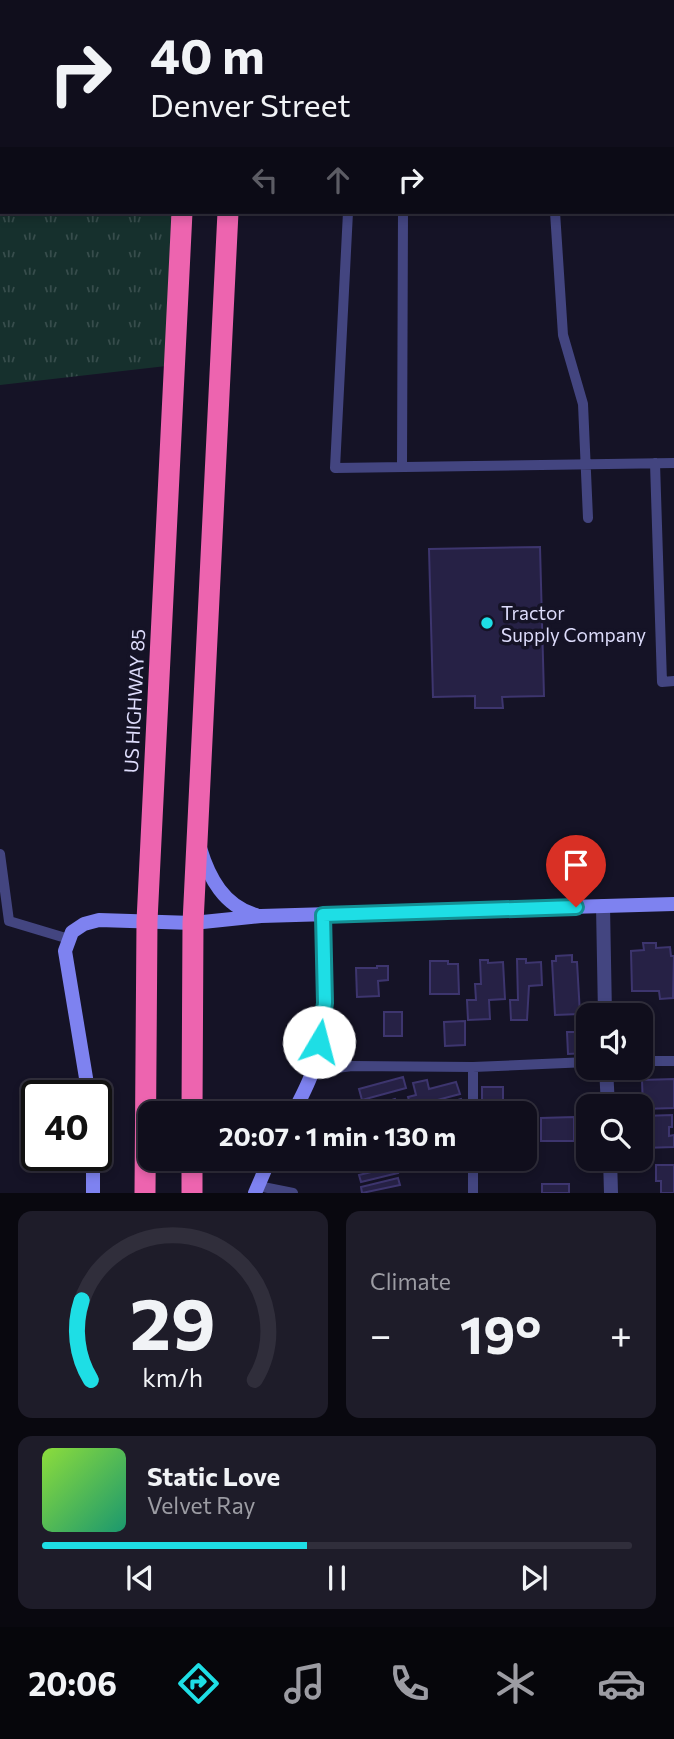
<!DOCTYPE html>
<html lang="en">
<head>
<meta charset="utf-8">
<style>
	:root { --surface:#100e1c; --page:#1e1c29; --text:#f1f3f6; --muted:#9c9ca3; --line:#302e3b; --accent:#1edee5 }
	body { margin:0; font-family:Commissioner,sans-serif; background:var(--page); color:var(--text); height:100vh; display:flex; flex-direction:column; font-size:26px; white-space:nowrap }
	* { box-sizing:border-box; margin:0 }
	p { font-size:23px; color:var(--muted) }
	.icon { flex:none; width:38px; height:38px; fill:none; stroke:currentColor; stroke-width:2; stroke-linecap:round; stroke-linejoin:round }
	.map { position:relative; height:1193px; overflow:hidden }
	.panel { display:flex; flex-direction:column; gap:18px; padding:18px; background:#09080f; flex:1 }
	.panel>* { flex:none }
	.hud { position:absolute; left:0px; top:0px; width:676px; height:214px; box-shadow:0 4px 10px #0003,0 0 0 2px var(--line); background:#100e1c; color:var(--text); overflow:hidden }
	.tools { position:absolute; left:576px; top:1003px; display:grid; gap:14px }
	.tools a { display:grid; place-items:center; width:77px; height:77px; border-radius:14px; background:var(--surface); box-shadow:0 4px 10px #0003,0 0 0 2px var(--line); font-size:35px }
	.speed { position:absolute; left:21px; top:1080px; display:flex; gap:14px; font-size:35px; font-weight:700; text-align:center }
	.speed>* { display:grid; place-content:center; width:91px; height:91px; border-radius:50%; background:var(--surface); box-shadow:0 4px 10px #0003,0 0 0 2px var(--line); line-height:1 }
	.speed .limit { border:4px solid #111; border-radius:10px; background:#fff; color:#111 }
	.pin { position:absolute; display:grid; place-items:center; width:60px; height:60px; color:#fff; margin:-72px -30px; border-radius:50% 50% 50% 0; rotate:-45deg; box-shadow:0 0 7px #0007 }
	.pin .icon { rotate:45deg }
	.me { position:absolute; width:77px; margin:-38px; rotate:8deg; stroke-linejoin:round; filter:drop-shadow(0 0 5px #0008) }
	.turn { display:flex; align-items:center; gap:24px; height:147px; padding:0 35px; font-size:32px }
	.turn .icon { width:91px; height:91px; stroke-width:2.5 }
	.turn b { display:block; font-size:49px; line-height:60px }
	.lanes { display:flex; align-items:center; height:66px; padding:0 35px; background:#0003; justify-content:center; gap:35px; direction:ltr }
	.lanes .off { opacity:.35 }
	.big { font-size:52px; font-weight:700; line-height:1.1 }
	.panel .tile { flex:1; display:flex; flex-direction:column; justify-content:center; gap:10px; min-width:0; padding:0 24px; border-radius:14px; background:var(--page) }
	.panel .dial { align-items:center; gap:0 }
	.dial svg { height:182px; overflow:visible; fill:none; stroke:var(--line); stroke-width:7; stroke-linecap:round; text-anchor:middle }
	.dial text { fill:var(--text); stroke:none }
	.song { display:flex; align-items:center; gap:21px }
	.cover { width:84px; height:84px; border-radius:10px; background:linear-gradient(135deg,hsl(90 70% 55%),hsl(160 70% 35%)) }
	.played { height:7px; border-radius:4px; background:linear-gradient(90deg,var(--accent) 45%,var(--line) 45%) }
	.keys { display:flex; justify-content:space-around; direction:ltr }
	.heat { display:flex; justify-content:space-between; align-items:center; font-size:38px; direction:ltr }
	.panel .tiles { flex:1; display:grid; gap:18px; grid-template-columns:1fr 1fr }
	.tile:last-child { grid-column:span 2 }
	.trip { position:absolute; left:138px; top:1101px; width:399px; height:70px; border-radius:14px; background:var(--surface); box-shadow:0 4px 10px #0003,0 0 0 2px var(--line); font-weight:700; line-height:70px; text-align:center }
	.menu { display:flex; height:112px; justify-content:space-around; align-items:center; background:#06060b; color:var(--muted) }
	.menu .icon { width:49px; height:49px }
	.menu .current { color:var(--accent) }
	.menu b { font-size:32px; color:var(--text) }
	.map>svg:first-child { display:block }
	.grass { fill:url(#grass-tufts) }
	.building { fill:#262145; stroke:#3d356e; stroke-width:2 }
	.lines { fill:none; stroke-linecap:round; stroke-linejoin:round }
	.lane { stroke:#434580; stroke-width:10 }
	.street { stroke:#434580; stroke-width:14 }
	.secondary { stroke:#7e82f0; stroke-width:14 }
	.highway { stroke:#ed64af; stroke-width:21 }
	.route-casing { stroke:#149095; stroke-width:18 }
	.route { stroke:#1edee5; stroke-width:12 }
	.poi-dot { fill:#1edee5; stroke:#151326; stroke-width:2.5 }
	.labels { text-anchor:middle; dominant-baseline:central; stroke-width:7; stroke-linejoin:round; paint-order:stroke }
	.poi-label { font-size:19px; fill:#dddcfb; stroke:#151326; text-anchor:start }
	.street-label { font-size:19px; fill:#dddcfb; stroke:#151326 }
</style>
</head>
<body>
<div class="map">
<svg width="674" height="1193" viewBox="0 0 674 1193">
	<defs>
		<pattern id="grass-tufts" width="24" height="20" patternUnits="userSpaceOnUse" patternTransform="scale(1.75)"><rect width="24" height="20" fill="#16302d"/><path d="M3 7l-1-3M5 7V3M7 7l1-3M15 17l-1-3M17 17v-4M19 17l1-3" fill="none" stroke="#374d4c"/></pattern>
	</defs>
	<rect width="100%" height="100%" fill="#151326"/>
	<path class="grass" d="M0,0H193L2,2V212H182L175,365L0,385Z"/>
	<path class="building" d="M540,547L544,696L502,697L503,708H475V696L433,697L429,549Z
		M643,943H656V948L670,947L671,956H674L673,998L660,999L659,991H632L631,951L644,950Z
		M572,955V962H577L580,1014L555,1015L552,961H556V956Z
		M517,959H526V963L541,962L542,985L529,986L527,1020H511L510,1000H518Z
		M480,960H488V963L503,962L505,999L489,1000L490,1019L468,1020L467,1000H476L475,984H481Z
		M430,961H448V964H458L459,994H430Z
		M377,966H388V980L378,981L379,996L357,997L356,968H377Z
		M384,1012H402V1036H384Z
		M465,1021V1045L445,1046L444,1022Z
		M640,1028H653L654,1051H640Z
		M567,1032H585L586,1053L568,1054Z
		M403,1077L406,1088L362,1100L359,1089Z
		M674,1079V1108L643,1109L642,1080Z
		M427,1080L429,1089L456,1082L460,1094L411,1107L408,1097L416,1095L413,1083Z
		M482,1087H503V1113H482Z
		M395,1099L398,1108L382,1113H360L359,1110Z
		M461,1099L464,1109L451,1113H415Z
		M672,1115V1127H669V1136L674,1135V1147L644,1148L643,1116Z
		M574,1117V1141H541V1118Z
		M366,1158H396L397,1159L367,1165Z
		M656,1165H674V1193H661V1181H656Z
		M396,1166L398,1173L361,1182L359,1175Z
		M398,1178L400,1185L362,1193L361,1187Z
		M542,1184H569V1193H542Z"/>
	<g class="lines">
		<path class="lane" d="M568,0V2
			M348,212L335,468L674,463
			M555,212L563,335L583,404L588,518
			M655,463L662,682L674,681
			M402,467L403,212
			M0,854L9,921L69,939
			M640,1061H674
			M473,1067V1113
			M314,1071L352,1066L473,1067L588,1062
			M473,1158V1193
			M258,1186L293,1193"/>
		<path class="street" d="M603,906L605,1015
			M606,1068L608,1106
			M610,1158L611,1193"/>
		<path class="secondary" d="M200,848C209,878 224,906 256,915
			M89,1096L65,951L72,932L84,924L99,920L193,923L261,916L674,904
			M293,1113C300,1100 307,1087 312,1073C330,1028 324,963 323,914
			M93,1155V1193
			M255,1193L270,1158"/>
		<path class="highway" d="M192,2L193,0
			M239,2V0
			M192,1113L193,923L228,212
			M192,1158V1193
			M145,1193L147,921L182,212"/>
	</g>
	<g class="lines">
		<g class="route-casing">
			<path id="route" d="M319,1042L325,1003L323,915L576,907"/>
		</g>
		<use href="#route" class="route"/>
	</g>
	<circle class="poi-dot" cx="487" cy="623" r="7"/>
	<g class="labels">
		<g class="poi-label">
			<text x="501" y="612">Tractor<tspan x="501" dy="22">Supply Company</tspan></text>
		</g>
		<g class="street-label">
			<text transform="translate(134 701) rotate(-87)">US HIGHWAY 85</text>
		</g>
	</g>
</svg>
<div class="tools">
<a><svg class="icon" aria-label="sound" viewBox="0 0 24 24"><path d="M4 9h4l5-4v14l-5-4H4zM17 9q2 3 0 6"/></svg></a>
<a><svg class="icon" aria-label="search" viewBox="0 0 24 24"><circle cx="10" cy="10" r="6"/><path d="M15 15l6 6"/></svg></a>
</div>
<div class="speed"><div class="limit">40</div></div>
<div class="pin" style="left:576px;top:907px;background:#d93025"><svg class="icon" aria-label="arrive" viewBox="0 0 24 24"><path d="M6 21V4h12l-3 4 3 4H6"/></svg></div>
<svg class="me" style="left:319px;top:1042px" viewBox="-20 -20 40 40"><circle r="19" fill="#fff"/><path d="M0-13L10 11 0 6-10 11z" fill="#1edee5"/></svg>
<div class="trip">20:07 · 1 min · 130 m</div>
<div class="hud">
<div class="turn"><svg class="icon" aria-label="right" viewBox="0 0 24 24"><path d="M7 20v-9h11M14 6l5 5-5 5"/></svg><div><b>40 m</b>Denver Street</div></div>
<div class="lanes"><svg class="icon off" aria-label="left" viewBox="0 0 24 24"><path d="M17 20v-9H6M10 6l-5 5 5 5"/></svg><svg class="icon off" aria-label="ahead" viewBox="0 0 24 24"><path d="M12 20V5M6 11l6-6 6 6"/></svg><svg class="icon" aria-label="right" viewBox="0 0 24 24"><path d="M7 20v-9h11M14 6l5 5-5 5"/></svg></div>
</div>
</div>
<section class="panel">
<div class="tiles">
<div class="tile dial"><svg viewBox="0 0 100 80">
<path d="M14 69A42 42 0 1 1 86 69"/>
<path d="M14 69A42 42 0 0 1 10 34" stroke="#1edee5"/>
<text x="50" y="56" font-size="32" font-weight="700">29</text>
<text x="50" y="72" font-size="11">km/h</text>
</svg></div>
<div class="tile"><p>Climate</p>
<div class="heat"><a>−</a><b class="big">19°</b><a>+</a></div>
</div>
<div class="tile">
<div class="song"><i class="cover"></i><div><b>Static Love</b><p>Velvet Ray</p></div></div>
<div class="played"></div>
<div class="keys"><svg class="icon" aria-label="previous" viewBox="0 0 24 24"><path d="M18 5L8 12l10 7zM5 5v14"/></svg><svg class="icon" aria-label="pause" viewBox="0 0 24 24"><path d="M8 5v14M16 5v14"/></svg><svg class="icon" aria-label="next" viewBox="0 0 24 24"><path d="M6 5l10 7-10 7zM19 5v14"/></svg></div>
</div>
</div>
</section>
<nav class="menu">
<b>20:06</b>
<svg class="icon current" aria-label="directions" viewBox="0 0 24 24"><path d="M12 3l9 9-9 9-9-9zM9 14v-3h6M13 9l2 2-2 2"/></svg>
<svg class="icon" aria-label="music" viewBox="0 0 24 24"><path d="M9 18V5l10-2v13"/><circle cx="6" cy="18" r="3"/><circle cx="16" cy="16" r="3"/></svg>
<svg class="icon" aria-label="phone" viewBox="0 0 24 24"><path d="M5 4h4l2 5-3 2q2 4 5 5l2-3 5 2v4C11 20 4 13 5 4z"/></svg>
<svg class="icon" aria-label="climate" viewBox="0 0 24 24"><path d="M12 3v18M4 7l16 10M4 17L20 7"/></svg>
<svg class="icon" aria-label="car" viewBox="0 0 24 24"><path d="M5 17H2v-5l4-1 3-4h7l3 4 3 1v5h-3M9 17h6M6 11h13"/><circle cx="7" cy="17" r="2"/><circle cx="17" cy="17" r="2"/></svg>
</nav>
</body>
</html>
